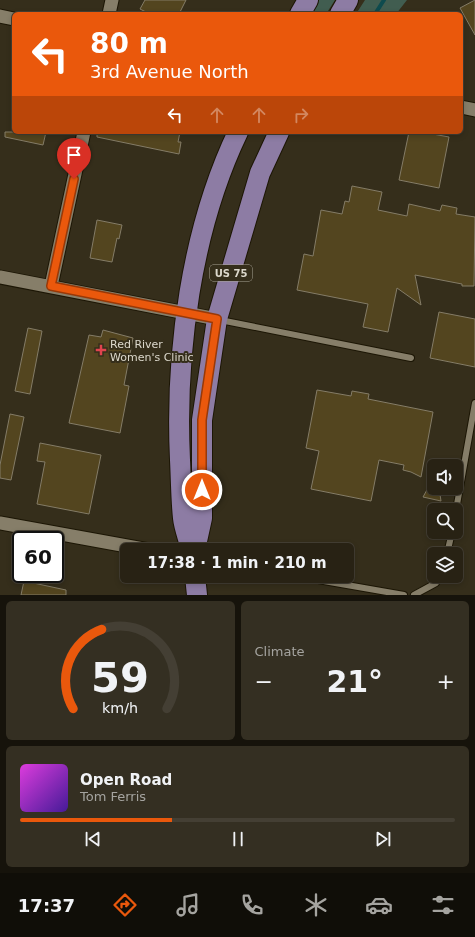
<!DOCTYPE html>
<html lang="en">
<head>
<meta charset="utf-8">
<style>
	:root { --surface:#282214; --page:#342f22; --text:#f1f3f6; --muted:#a5a4a0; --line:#443f34; --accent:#ea580c }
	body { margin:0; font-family:"DejaVu Sans",sans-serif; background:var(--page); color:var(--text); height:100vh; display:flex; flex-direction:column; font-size:15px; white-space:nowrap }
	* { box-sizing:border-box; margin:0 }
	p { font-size:13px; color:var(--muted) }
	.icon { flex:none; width:22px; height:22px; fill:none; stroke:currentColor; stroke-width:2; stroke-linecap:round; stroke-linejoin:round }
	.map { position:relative; height:595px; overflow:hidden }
	.panel { display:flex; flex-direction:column; gap:6px; padding:6px; background:#16130b; flex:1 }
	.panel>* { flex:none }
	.top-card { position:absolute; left:12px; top:12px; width:451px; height:122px; border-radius:6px; box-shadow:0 2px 6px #0003,0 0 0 1px var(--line); background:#ea580c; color:#fff; overflow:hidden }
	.controls { position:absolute; left:427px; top:459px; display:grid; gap:8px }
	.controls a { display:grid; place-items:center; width:36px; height:36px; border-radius:6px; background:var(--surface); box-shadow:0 2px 6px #0003,0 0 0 1px var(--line); font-size:20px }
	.speed { position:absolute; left:12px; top:531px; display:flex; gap:8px; font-size:20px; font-weight:700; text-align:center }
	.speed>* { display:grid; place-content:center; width:52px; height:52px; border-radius:50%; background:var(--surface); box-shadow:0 2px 6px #0003,0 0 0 1px var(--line); line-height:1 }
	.speed .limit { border:2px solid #111; border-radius:6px; background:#fff; color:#111 }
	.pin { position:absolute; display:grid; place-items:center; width:34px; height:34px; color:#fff; margin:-41px -17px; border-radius:50% 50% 50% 0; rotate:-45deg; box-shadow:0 0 4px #0007 }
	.pin .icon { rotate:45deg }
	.me { position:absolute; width:44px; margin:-22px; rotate:0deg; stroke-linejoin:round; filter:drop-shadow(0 0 3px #0008) }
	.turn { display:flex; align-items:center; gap:14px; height:84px; padding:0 12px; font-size:18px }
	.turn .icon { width:52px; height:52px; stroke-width:2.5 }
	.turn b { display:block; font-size:28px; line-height:34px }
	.lanes { display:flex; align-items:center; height:38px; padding:0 12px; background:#0003; justify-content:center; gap:20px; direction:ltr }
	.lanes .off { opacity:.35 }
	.big { font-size:30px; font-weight:700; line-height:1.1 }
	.panel .widget { flex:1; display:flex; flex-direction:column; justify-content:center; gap:6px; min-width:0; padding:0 14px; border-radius:6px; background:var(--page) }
	.panel .dial { align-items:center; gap:0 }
	.dial svg { height:104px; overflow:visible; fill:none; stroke:var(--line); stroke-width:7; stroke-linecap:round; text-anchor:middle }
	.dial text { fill:var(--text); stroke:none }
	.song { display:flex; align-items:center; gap:12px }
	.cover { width:48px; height:48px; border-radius:6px; background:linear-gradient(135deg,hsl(300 70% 55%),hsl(260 70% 35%)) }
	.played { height:4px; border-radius:2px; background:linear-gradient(90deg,var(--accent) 35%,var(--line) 35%) }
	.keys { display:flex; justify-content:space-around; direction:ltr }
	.heat { display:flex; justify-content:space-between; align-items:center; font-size:22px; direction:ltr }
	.panel .tiles { flex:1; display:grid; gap:6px; grid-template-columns:1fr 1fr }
	.widget:last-child { grid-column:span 2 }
	.trip { position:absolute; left:120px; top:543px; width:234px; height:40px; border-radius:6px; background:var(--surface); box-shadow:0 2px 6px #0003,0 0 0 1px var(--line); font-weight:700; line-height:40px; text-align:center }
	.tabs { display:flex; height:64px; justify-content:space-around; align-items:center; background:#100e08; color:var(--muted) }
	.tabs .icon { width:28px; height:28px }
	.tabs .selected { color:var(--accent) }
	.tabs b { font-size:18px; color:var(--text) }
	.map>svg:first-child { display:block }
	.green { fill:#415d50 }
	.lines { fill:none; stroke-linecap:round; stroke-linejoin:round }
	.stream { stroke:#0e4b4e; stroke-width:4 }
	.building { fill:#53451f; stroke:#847c67 }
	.lane-casing { stroke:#1c1605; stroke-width:8 }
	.street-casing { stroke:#1c1605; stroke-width:15 }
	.primary-casing { stroke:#1c1605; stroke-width:22 }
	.lane { stroke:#867e69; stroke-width:6 }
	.street { stroke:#867e69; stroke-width:13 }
	.primary { stroke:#8d7ca4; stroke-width:20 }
	.route-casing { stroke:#983908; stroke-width:10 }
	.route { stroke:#ea580c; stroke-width:7 }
	.health-dot { fill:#e0444e; stroke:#352e1b; stroke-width:1.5 }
	.labels { text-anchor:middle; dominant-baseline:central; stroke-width:4; stroke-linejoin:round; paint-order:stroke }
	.shield { fill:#352e1b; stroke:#aaa597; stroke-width:1 }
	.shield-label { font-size:10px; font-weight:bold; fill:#dcd8cc }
	.poi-label { font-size:11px; fill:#dcd8cc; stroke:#352e1b; text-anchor:start }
</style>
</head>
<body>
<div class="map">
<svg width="475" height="595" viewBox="0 0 475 595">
	<rect width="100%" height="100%" fill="#352e1b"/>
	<path class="green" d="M319,0H335L326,14H310Z
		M365,0H407L396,14H356Z"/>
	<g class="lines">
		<path class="stream" d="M375,14L384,0"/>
	</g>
	<path class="building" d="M145,0H186L179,14H150L140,9Z
		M475,0V35L460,8Z
		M5,132H46L43,145L5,137Z
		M97,132H180L178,142H181L179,154L97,137Z
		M409,132H422L449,137L439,188L399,180Z
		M352,186L382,192L378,210L407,216L409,204L440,211L442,205L457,208L456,214L475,217L474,286H462V284L415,275L421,305L397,288L388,332L363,327L368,304L297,290L304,254L313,256L321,210L342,214L345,201L349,202Z
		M97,220L122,225L119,239L117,238L112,262L90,258Z
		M439,312L475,319V367L430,358Z
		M28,328L42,331L30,394L15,391Z
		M103,330L133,338L124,385L129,386L120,433L69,423L89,335L101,337Z
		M317,390L351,396L352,391L369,394L368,399L433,412L421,477L411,472L403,470L404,465L379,460L371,501L311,489L319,451L306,448Z
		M10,414L24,417L11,480L0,478V465Z
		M40,443L101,455L89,514L37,504L45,462L37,461Z
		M428,488H439L441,501L423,497Z
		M24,581L66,590V595H21Z"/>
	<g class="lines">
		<g class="lane-casing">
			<path id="lane" d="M220,320L411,358
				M456,510L475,403
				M447,554L452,532
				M295,576L404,595
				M414,595L436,583L439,576"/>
		</g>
		<g class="street-casing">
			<path id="street" d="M109,14L112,0
				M0,16L14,19
				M461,107L475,110
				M0,277L217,319
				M51,286L84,132
				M0,523L149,550"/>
		</g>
		<g class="primary-casing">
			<path id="primary" d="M300,14L308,0
				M340,14L348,0
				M191,550C189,540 184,528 183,518C181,499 181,479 180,460C175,353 191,230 238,132
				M195,550L202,518V420L217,319L260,173L279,132
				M195,576L197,595"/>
		</g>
		<use href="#lane" class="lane"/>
		<use href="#street" class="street"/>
		<use href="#primary" class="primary"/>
	</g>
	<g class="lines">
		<g class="route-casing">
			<path id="route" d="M74,179L51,286L217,319L202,420V490"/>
		</g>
		<use href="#route" class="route"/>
	</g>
	<path class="health-dot" d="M99 344h4v4h4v4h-4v4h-4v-4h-4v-4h4z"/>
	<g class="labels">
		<rect class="shield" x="210" y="265" width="42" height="16" rx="3"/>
		<g class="shield-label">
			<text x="231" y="273">US 75</text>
		</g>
		<g class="poi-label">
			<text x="110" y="344">Red River<tspan x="110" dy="13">Women's Clinic</tspan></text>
		</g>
	</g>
</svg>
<div class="controls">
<a><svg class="icon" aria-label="sound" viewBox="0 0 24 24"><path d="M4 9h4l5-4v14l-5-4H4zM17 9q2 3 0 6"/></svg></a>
<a><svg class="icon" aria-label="search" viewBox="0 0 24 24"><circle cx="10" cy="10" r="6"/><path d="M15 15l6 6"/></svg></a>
<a><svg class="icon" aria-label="layers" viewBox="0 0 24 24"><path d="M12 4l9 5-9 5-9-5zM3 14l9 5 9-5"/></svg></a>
</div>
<div class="speed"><div class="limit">60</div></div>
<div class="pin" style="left:74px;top:179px;background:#d93025"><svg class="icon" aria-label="arrive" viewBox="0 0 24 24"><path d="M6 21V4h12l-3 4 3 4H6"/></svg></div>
<svg class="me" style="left:202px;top:490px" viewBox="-20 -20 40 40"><circle r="17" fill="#ea580c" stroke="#fff" stroke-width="3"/><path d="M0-11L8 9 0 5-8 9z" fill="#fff"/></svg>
<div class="trip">17:38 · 1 min · 210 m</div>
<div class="top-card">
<div class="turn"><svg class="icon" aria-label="left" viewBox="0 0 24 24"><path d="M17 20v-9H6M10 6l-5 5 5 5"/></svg><div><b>80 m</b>3rd Avenue North</div></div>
<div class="lanes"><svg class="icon" aria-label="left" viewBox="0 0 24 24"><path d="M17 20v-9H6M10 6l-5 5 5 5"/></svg><svg class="icon off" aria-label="ahead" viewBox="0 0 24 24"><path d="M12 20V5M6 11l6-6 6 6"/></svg><svg class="icon off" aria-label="ahead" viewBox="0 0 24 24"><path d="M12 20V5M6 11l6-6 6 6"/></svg><svg class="icon off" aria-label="right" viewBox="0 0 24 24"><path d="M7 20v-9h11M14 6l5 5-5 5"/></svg></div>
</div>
</div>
<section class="panel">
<div class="tiles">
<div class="widget dial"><svg viewBox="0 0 100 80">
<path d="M14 69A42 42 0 1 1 86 69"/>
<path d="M14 69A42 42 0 0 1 36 8" stroke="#ea580c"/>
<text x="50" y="56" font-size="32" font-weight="700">59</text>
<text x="50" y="72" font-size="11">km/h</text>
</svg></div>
<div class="widget"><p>Climate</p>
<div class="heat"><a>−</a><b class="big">21°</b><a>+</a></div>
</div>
<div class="widget">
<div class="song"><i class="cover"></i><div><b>Open Road</b><p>Tom Ferris</p></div></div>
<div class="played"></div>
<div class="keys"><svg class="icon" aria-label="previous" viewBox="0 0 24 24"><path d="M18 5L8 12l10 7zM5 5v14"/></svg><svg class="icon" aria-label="pause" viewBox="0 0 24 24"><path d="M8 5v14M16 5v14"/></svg><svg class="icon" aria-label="next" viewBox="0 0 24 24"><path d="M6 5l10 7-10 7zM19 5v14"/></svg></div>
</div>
</div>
</section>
<nav class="tabs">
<b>17:37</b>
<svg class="icon selected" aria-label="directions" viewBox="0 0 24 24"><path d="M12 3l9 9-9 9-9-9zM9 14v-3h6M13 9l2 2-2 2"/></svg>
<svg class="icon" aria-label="music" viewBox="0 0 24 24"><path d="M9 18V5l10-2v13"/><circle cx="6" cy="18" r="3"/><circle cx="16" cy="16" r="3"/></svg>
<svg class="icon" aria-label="phone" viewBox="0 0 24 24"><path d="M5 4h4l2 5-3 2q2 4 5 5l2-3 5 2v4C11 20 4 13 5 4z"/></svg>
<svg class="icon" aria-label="climate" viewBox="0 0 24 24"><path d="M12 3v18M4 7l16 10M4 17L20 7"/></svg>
<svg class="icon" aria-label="car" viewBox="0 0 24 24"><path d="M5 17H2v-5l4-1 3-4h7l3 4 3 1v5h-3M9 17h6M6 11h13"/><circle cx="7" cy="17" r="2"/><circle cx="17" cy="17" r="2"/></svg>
<svg class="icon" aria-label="filters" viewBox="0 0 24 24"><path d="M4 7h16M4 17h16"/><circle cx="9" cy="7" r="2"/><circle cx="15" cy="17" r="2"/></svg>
</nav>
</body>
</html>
